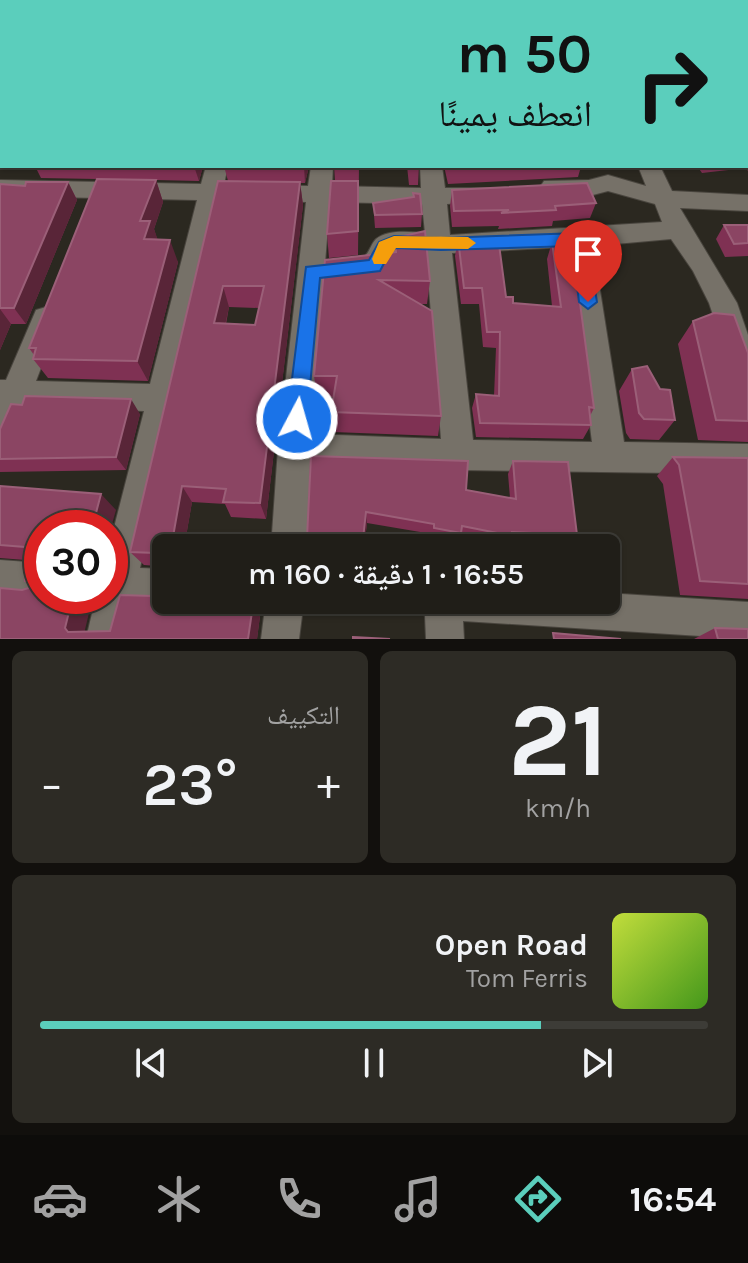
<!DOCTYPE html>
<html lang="ar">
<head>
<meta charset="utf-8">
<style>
	:root { --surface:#201e18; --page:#2d2b25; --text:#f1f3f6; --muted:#a2a2a2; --line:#3d3c37; --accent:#5bcebc }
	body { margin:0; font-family:Karla,"Noto Naskh Arabic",sans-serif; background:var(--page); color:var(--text); direction:rtl; height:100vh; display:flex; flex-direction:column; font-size:30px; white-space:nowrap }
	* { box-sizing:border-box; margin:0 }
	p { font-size:26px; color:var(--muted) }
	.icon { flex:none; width:44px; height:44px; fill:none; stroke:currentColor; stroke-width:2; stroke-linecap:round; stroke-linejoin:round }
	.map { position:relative; height:639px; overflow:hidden; direction:ltr }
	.sheet { display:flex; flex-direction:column; gap:12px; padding:12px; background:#12100d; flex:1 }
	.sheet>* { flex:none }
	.top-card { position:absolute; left:0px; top:0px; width:748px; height:168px; box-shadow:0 2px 6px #0004,0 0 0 2px var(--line); direction:rtl; background:#5bcebc; color:#111; overflow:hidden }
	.speed { position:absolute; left:24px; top:510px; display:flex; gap:16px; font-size:40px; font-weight:700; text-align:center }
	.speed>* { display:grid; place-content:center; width:104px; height:104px; border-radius:50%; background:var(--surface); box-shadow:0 2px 6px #0004,0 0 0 2px var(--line); line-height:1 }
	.speed .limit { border:12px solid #d22; background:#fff; color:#111 }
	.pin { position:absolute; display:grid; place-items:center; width:68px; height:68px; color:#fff; margin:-82px -34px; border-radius:50% 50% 50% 0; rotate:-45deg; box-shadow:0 0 8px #0007 }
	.pin .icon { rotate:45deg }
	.me { position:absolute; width:88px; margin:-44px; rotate:6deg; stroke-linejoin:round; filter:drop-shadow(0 0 6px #0008) }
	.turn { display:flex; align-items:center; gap:28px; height:168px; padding:0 24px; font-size:36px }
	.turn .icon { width:104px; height:104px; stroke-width:2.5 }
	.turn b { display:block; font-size:56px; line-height:68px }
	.big { font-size:60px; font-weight:600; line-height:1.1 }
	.sheet .widget { flex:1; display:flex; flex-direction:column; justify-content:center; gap:12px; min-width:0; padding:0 28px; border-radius:12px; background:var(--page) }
	.sheet .dial { align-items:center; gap:0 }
	.dial b { font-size:104px; line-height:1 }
	.song { display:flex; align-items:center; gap:24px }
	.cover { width:96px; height:96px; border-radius:12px; background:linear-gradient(135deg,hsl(70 70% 55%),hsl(100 70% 35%)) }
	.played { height:8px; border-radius:4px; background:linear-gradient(90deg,var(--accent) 75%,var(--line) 75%) }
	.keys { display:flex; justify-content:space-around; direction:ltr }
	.heat { display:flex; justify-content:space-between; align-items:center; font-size:44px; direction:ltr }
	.sheet .tiles { flex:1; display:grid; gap:12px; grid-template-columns:1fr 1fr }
	.widget:last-child { grid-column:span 2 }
	.trip { position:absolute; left:152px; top:534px; width:468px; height:80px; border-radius:12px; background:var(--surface); box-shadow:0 2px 6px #0004,0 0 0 2px var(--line); font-weight:600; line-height:80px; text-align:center; direction:rtl }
	.menu { display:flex; height:128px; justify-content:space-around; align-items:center; background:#0d0c0a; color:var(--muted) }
	.menu .icon { width:56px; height:56px }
	.menu .on { color:var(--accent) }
	.menu b { font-size:36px; color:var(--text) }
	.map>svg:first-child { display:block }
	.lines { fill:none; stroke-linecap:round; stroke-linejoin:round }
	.minor-casing { stroke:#49453e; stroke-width:2 }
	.minor { fill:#767168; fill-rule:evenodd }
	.wall { fill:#7f3153; fill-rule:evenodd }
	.shaded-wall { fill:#592538 }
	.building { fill:#8b4563; stroke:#9b5f78; stroke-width:2; fill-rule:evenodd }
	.route { fill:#1a73e8; stroke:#114b97; stroke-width:2 }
	.slow { fill:#f59e0b }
</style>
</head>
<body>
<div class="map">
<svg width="748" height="639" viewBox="0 0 748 639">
	<rect width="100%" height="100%" fill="#2b2820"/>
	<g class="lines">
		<g class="minor-casing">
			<path id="minor" d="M206,166H228L224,184L308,186L311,166H333L332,186L421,188L420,166H442L445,188H499L503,194L499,200L447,204L450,235L662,222L655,204L608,191L589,196L544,193L540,187L544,181L589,180L608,175L646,186L638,166H660L672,191L748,195V211L680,208L737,303L748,335V391L737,387L709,303L693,271L671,239L593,246L624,442L748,444V474L458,470L310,464L307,548H271L278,448L306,202L221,200L140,568L166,569V600H179L166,605L132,604L124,639H86L96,596H110V543L144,411L26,407L11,443L0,447V380H6L36,310L46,307L56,310L60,318L36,381L150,384L197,200L0,196V180L201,184ZM330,202L422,204L425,233C411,232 388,229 376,239C371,244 370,251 365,256L344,261L340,268L344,275C370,283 383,271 397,251L426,252L441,439L311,434ZM567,247L592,442L473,440L452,253Z
				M0,560L42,563V596H50L42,599L0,596Z
				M606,593L748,602V639L463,621L464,639H426L425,616L420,613L414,600H606Z
				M266,600H304L299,639H261Z"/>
		</g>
		<use href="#minor" class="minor"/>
	</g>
	<path class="wall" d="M0,0H206L201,2H2V155H0Z
		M304,0H438L425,2H304Z
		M719,0H748V171L746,168L702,173L697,166H746V2H721Z
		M35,166H203L199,181L156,180L163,202L154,229L157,239L178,262L148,381L48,378L33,359L34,355L29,348L97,179L41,178Z
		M224,166H309L305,183H300L303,205L266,519L231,517L225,504L192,502L184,548H166V594L157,585V566L144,565L130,552L228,181ZM229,307L259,308L255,325L226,324Z
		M334,166H359L358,255L329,258L327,234L335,181Z
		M407,166H419L418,185H409Z
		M444,166H605L604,169L580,170L578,177L448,184Z
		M68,182L77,200L26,324H11L0,350V184L25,186Z
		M452,190L596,203L590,218L553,221L552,226L498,229L499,226L452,227L450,206Z
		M413,193L422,214L421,227L375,228L373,203L413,197Z
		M724,225L748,243V256L725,257L716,239Z
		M395,238L430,281L427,304H420L441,416L438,436L333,432L331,412L333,397H317L314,376L395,252Z
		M458,239L506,297L513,303L552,306L547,259L552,242L594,408L590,416L591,425L583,439L476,437L472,408L476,394L494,396L496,348L483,347L479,304H461L455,256Z
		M693,321L748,353V442L698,440L678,344Z
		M632,369L675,420L659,440L630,439L626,433L619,391Z
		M140,414L126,470L0,472V429Z
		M311,456L466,490L510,498L508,474L513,461L577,535L569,546L508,543L506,546L460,537L458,544L431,539L432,534L367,523L364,548H303L307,538Z
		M673,457L748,458V599L680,595L663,484L657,476Z
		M0,486L116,510L42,528L85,632L110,631L153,596L163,593L166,596V600L175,605V606L253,605L260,616L257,639H0L22,590L32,587V585L25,581V560L0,558Z
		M303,600H358L356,613L306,607Z
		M715,628L748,639H694Z"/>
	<path class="shaded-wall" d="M158,0H206L201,2H153Z
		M393,0H438L425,2H393Z
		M194,166H203L199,181Z
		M304,166H309L305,183Z
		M156,180L163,202L154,229L159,243L144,239L140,221Z
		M68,182L77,200L26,324L14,308Z
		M300,182L303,205L266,519L260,503Z
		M170,240L178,262L148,381L137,361Z
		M223,286L229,307L221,344L214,323Z
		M0,309L11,324L0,350Z
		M131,399L140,414L126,470L116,457Z
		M182,486L192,502L184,548H171Z
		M101,494L116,510L110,531V528H92Z
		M366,512L367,523L364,548H362Z
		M163,593L166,596V600H170L175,605L173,618L160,606Z
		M73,596H93L83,638L68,632L65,628Z
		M253,605L260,616L257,639H248Z"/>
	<path class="building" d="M0,0H158L153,2H2V138H0Z
		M244,0H299V2H244Z
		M315,0H397L400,2H317Z
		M483,0H635L636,2H483Z
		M726,0H748V149H746V2H720Z
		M97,179L156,180L140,221H150L144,239L170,240L137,361L33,359L36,348H29Z
		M218,181L300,182L260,503L223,502L226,489L182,486L171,548H166L165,585H157L156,553L130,552ZM223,286H264L255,325L214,323Z
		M331,181H358V231L327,234Z
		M26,182H68L14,308H0V184L25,186Z
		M587,183L596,203L555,206L556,210L501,213L509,210L454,211L452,190Z
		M413,193L420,194L422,214L375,215L373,203L414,197Z
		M724,225H748V243L734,244Z
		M425,231L430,281L379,280L432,311L441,416L331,412L337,376H314L325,260L396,252L395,238Z
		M498,237L506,297H513V303L561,307L552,242L572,243L594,408L589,407L591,425L480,423L476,394L499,396L500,332H487L482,288H464L458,239Z
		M714,313L734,315L748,353V421L716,420L693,321Z
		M647,366L660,389L670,390L675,420L644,419L639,413L632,369Z
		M25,396L131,399L116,457L0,459V429L11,404L22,405Z
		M311,456L468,461L466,490L516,499L513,461L568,462L577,535L512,532V536L462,526L461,533L434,528V524L366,512L362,548H303L304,541L307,538Z
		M673,457L748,458V584L700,581L679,465Z
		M0,486L101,494L92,528H42V596H73L65,628L68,632L110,631L120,595L153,596L163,593L160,606L253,605L248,639H0V588L22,590L32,587L33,581H25V547L0,545Z
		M310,600H356L355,605Z
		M715,628L748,629V639H718Z
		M553,633L621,639H554Z
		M353,637L390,639H353Z"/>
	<path class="route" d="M579,233L587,239L597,302L588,309L579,302L572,246L441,250L396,248L391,250L380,271L320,278L307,419L304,425L297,428L290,425L287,419L306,267L369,260L379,242L394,236L441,238Z"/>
	<path class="slow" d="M394,236L468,237L476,243L468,249L396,248L386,264H374L372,259L379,242Z"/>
</svg>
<div class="speed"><div class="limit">30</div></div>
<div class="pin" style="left:588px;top:302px;background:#d93025"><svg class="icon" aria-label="arrive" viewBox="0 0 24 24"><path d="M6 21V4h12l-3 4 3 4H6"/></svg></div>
<svg class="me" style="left:297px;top:419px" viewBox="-20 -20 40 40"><circle r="17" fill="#1a73e8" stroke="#fff" stroke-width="3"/><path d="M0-11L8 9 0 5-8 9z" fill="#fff"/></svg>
<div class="trip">16:55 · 1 دقيقة · 160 m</div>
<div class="top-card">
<div class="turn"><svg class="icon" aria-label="right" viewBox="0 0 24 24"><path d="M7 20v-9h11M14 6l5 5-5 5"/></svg><div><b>50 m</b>انعطف يمينًا</div></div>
</div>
</div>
<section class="sheet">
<div class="tiles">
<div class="widget dial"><b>21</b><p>km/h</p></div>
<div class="widget"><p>التكييف</p>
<div class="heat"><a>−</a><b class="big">23°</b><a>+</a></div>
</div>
<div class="widget">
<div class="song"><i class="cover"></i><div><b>Open Road</b><p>Tom Ferris</p></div></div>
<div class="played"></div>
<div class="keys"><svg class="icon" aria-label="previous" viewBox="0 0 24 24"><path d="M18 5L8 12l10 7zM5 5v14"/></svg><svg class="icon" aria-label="pause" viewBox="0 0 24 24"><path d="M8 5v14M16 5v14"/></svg><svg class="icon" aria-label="next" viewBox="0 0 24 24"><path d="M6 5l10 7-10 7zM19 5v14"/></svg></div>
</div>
</div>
</section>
<nav class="menu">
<b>16:54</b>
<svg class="icon on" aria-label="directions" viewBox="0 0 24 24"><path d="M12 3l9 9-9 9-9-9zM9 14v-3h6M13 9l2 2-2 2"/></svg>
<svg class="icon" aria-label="music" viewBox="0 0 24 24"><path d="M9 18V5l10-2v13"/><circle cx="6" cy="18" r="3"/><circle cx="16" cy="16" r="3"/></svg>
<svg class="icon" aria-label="phone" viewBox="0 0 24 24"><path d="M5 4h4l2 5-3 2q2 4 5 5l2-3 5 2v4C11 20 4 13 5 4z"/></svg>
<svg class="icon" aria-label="climate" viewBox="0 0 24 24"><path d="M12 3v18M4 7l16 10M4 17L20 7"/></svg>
<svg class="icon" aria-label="car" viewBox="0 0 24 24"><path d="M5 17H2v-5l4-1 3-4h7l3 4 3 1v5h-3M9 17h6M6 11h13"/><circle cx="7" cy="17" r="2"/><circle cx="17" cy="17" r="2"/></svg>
</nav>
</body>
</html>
